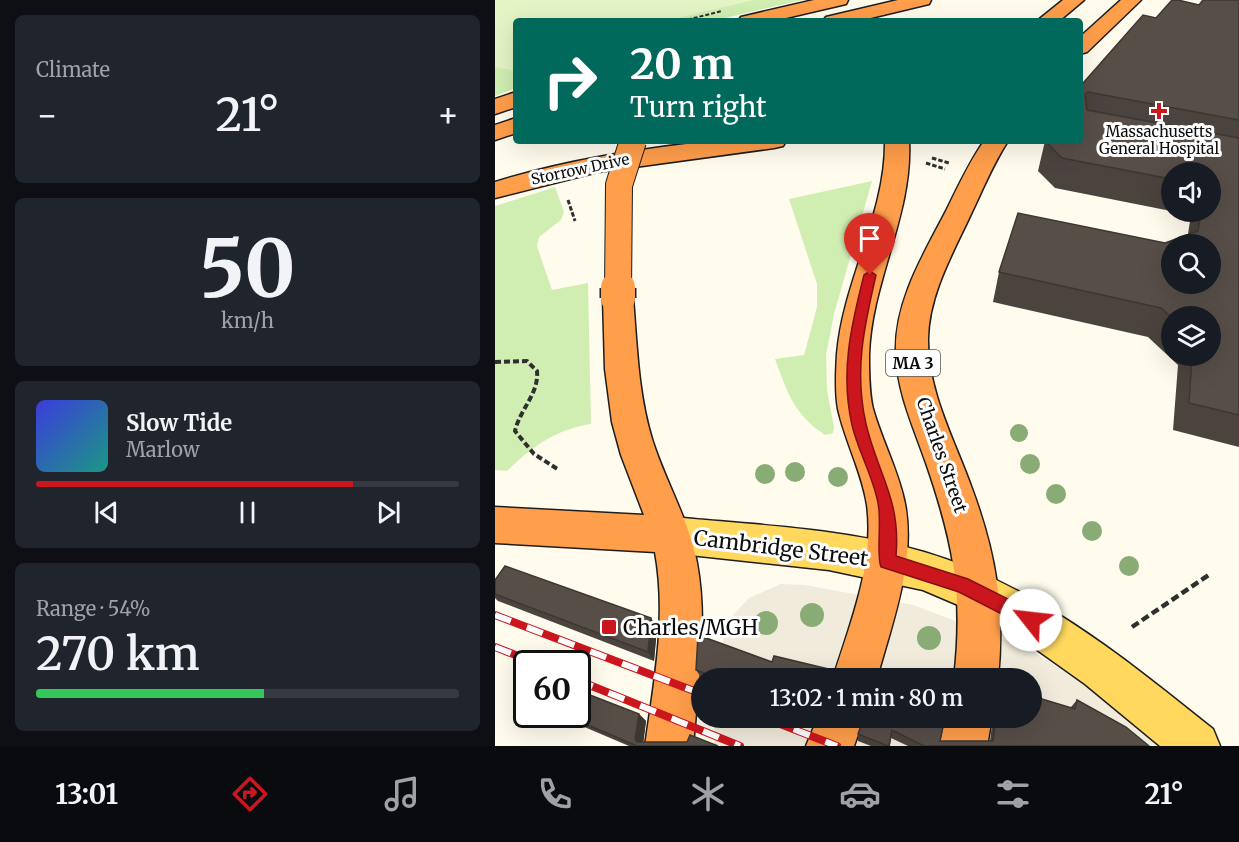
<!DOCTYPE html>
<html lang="en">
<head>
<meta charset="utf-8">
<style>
	:root { --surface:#171b24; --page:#20242c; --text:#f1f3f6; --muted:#9ea1a6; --line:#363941; --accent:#cc161e }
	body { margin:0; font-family:Merriweather,serif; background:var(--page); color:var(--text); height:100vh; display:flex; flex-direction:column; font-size:22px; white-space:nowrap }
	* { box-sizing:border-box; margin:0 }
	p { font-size:20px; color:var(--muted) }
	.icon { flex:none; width:33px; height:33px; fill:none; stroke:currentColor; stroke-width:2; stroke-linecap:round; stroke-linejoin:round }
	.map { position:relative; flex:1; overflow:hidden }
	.side { display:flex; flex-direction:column; gap:15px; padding:15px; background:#0d0f14; width:495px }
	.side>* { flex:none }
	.hud { position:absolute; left:18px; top:18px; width:570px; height:126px; border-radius:6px; box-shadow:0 6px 24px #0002; background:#00695c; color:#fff; overflow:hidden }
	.fabs { position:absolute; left:666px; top:162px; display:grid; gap:12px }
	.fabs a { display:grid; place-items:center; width:60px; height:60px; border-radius:50%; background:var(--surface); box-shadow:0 6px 24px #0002; font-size:30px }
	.speed { position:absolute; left:18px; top:650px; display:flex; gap:12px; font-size:30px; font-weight:700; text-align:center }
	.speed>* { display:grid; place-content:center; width:78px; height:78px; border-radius:50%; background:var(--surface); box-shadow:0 6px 24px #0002; line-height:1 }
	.speed .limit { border:3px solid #111; border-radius:9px; background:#fff; color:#111 }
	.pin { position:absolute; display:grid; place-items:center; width:51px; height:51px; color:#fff; margin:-62px -26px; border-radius:50% 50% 50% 0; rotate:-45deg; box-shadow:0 0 6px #0007 }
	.pin .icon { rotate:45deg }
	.me { position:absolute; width:66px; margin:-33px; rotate:299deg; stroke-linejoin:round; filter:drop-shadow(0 0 4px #0008) }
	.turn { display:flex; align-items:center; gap:21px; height:126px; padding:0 18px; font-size:27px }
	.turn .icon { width:78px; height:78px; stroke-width:2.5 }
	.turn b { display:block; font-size:42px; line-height:51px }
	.big { font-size:45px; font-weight:600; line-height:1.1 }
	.side .tile { flex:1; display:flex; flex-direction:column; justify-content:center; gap:9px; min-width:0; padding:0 21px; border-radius:9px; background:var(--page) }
	.side .dial { align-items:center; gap:0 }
	.dial b { font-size:78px; line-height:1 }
	.song { display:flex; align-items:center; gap:18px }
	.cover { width:72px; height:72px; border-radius:9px; background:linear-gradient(135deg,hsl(240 70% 55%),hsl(170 70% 35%)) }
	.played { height:6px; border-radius:3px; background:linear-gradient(90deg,var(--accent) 75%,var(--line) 75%) }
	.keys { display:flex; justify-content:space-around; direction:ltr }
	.heat { display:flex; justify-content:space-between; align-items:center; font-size:33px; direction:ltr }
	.charge { height:9px; border-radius:4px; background:linear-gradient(90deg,#34c759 54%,var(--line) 0) }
	.trip { position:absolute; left:196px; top:668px; width:351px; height:60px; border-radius:30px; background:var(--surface); box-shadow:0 6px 24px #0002; font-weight:600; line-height:60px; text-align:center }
	.tab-bar { display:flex; height:96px; justify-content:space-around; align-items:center; background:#090b0e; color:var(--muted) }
	.tab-bar .icon { width:42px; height:42px }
	.tab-bar .selected { color:var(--accent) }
	.tab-bar b { font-size:27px; color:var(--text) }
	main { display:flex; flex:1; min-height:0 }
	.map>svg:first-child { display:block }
	.green { fill:#d1eeb2 }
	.pitch { fill:#e4f4c5 }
	.plaza { fill:#f0ebdb }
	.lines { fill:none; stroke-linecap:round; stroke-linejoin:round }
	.primary-casing { stroke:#1e1e1e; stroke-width:3 }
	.highway-casing { stroke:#1e1e1e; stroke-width:3 }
	.path-far3 { stroke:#2f2f2f; stroke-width:2; stroke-dasharray:4 2; stroke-linecap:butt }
	.path-far2 { stroke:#2f2f2f; stroke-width:3; stroke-dasharray:4.5 2; stroke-linecap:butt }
	.path-far1 { stroke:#2f2f2f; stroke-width:4; stroke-dasharray:6 3; stroke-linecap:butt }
	.path { stroke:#2f2f2f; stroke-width:4.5; stroke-dasharray:8 4; stroke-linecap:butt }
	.primary { fill:#ffd85d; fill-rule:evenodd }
	.highway { fill:#ff9e4b; fill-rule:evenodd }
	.rail-casing { stroke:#cc161e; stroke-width:8 }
	.rail { stroke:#fff; stroke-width:6; stroke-dasharray:17; stroke-linecap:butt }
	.highway-bridge-far1-casing { stroke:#1e1e1e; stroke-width:28; stroke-linecap:butt }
	.highway-bridge-casing { stroke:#1e1e1e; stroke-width:37; stroke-linecap:butt }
	.highway-bridge-far1 { stroke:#ff9e4b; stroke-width:26 }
	.highway-bridge { stroke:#ff9e4b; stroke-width:34 }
	.tree { fill:#89ac77 }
	.wall { fill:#4b433e; fill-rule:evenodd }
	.shaded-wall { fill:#3d3732 }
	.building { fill:#574e48; stroke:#3d3732; stroke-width:1.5; fill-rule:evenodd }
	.route { fill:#cc161e; stroke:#850e14; stroke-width:1.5 }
	.poi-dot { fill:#cc161e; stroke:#fff; stroke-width:2 }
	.labels { text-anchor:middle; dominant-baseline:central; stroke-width:6; stroke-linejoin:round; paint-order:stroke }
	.far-poi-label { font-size:15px; fill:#0d0d0d; stroke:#fff }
	.far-street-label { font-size:15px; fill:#0d0d0d; stroke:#fff }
	.shield { fill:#fff; stroke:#565656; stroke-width:1.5 }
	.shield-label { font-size:16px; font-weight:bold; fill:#0d0d0d }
	.street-label { font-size:18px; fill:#0d0d0d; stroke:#fff }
	.near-street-label { font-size:21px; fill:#0d0d0d; stroke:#fff }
	.near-poi-label { font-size:21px; fill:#0d0d0d; stroke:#fff; text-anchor:start }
</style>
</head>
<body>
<main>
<section class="side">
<div class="tile"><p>Climate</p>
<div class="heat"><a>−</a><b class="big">21°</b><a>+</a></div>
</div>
<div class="tile dial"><b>50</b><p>km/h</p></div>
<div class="tile">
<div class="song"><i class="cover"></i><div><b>Slow Tide</b><p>Marlow</p></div></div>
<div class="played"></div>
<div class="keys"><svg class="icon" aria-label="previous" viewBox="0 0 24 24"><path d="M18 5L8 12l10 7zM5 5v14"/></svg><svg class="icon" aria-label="pause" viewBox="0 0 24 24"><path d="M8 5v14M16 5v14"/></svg><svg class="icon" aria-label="next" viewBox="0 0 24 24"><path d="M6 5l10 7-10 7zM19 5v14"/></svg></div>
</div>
<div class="tile"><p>Range · 54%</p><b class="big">270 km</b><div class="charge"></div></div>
</section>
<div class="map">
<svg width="744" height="746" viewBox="0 0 744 746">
	<rect width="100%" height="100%" fill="#fffbed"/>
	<path class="green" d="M0,0H307L217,21H21V88L0,96Z
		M377,181L339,314L331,355L332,390L339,427L338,433L330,435C299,414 293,394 280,359L309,355L322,307V284L294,199Z
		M60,187L69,212L66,220L44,237L42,246L57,290L93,283L96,424C62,429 36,447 12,471L0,470V206Z"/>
	<path class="pitch" d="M0,0H259L169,21H21V71L0,67Z"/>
	<path class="plaza" d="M286,584L310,585L418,605L534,649L596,689L663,746H219L220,717H537V678H222L225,649L238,615L254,598Z"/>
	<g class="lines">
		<g class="primary-casing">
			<path id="primary" d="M176,517C260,525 347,528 429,552C540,585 628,657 718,729L725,746H665L590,684L524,637L489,616L428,590L334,570L176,553L162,548L156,535L162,522Z"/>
		</g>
		<g class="highway-casing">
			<path id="highway" d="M319,0H353L351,4L278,21H243L246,17Z
				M403,0H436L434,4L363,21H328L331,17Z
				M568,0H589L564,21H542Z
				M626,0H646L592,52L585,54V37Z
				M21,92V107L0,114V99Z
				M21,118V133L0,140V125Z
				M217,141H291L288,146L279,148L103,172L0,198V182C71,160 144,149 217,141Z
				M390,141H414C418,214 376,282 374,355C374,371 374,393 378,409C387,441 404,472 410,504C421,561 397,623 382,678H338C355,624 380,563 372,505C367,472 350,441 343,409C340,393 341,370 342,354C348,281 391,214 390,141Z
				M489,141H513C498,164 488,189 476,214C458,253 434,294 433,338C432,390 459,439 476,486C501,553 510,607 503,678H459C469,595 458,541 431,463C419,428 402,392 401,354C399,303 427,257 450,213C462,189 473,164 489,141Z
				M123,287L134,290L138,298C142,345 143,393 157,439C170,481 194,520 202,563C213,623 203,686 198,746H150C159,682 172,617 160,552L0,543V507L149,515L126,455L117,422L110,369L108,298L112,290Z
				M323,717H369L359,746H311Z
				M451,717H497L492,746H444Z"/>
		</g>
		<path class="path-far3" d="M187,21L227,11"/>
		<path class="path-far2" d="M437,158L454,163
			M431,163L450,169
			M73,200L80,221"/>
		<path class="path-far1" d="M0,362L32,361L42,371C44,394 25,409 20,431L39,454L64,470"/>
		<path class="path" d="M637,627L715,574"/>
		<use href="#primary" class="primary"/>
		<use href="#highway" class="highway"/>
		<g class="rail-casing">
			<path id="rail" d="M0,615L207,694
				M0,647L41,663
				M82,680L245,746
				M267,717L342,746"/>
		</g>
		<use href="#rail" class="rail"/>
		<g class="highway-bridge-far1-casing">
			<path id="highway-bridge-far1" d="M123,290L124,185L138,141"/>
		</g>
		<g class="highway-bridge-casing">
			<path id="highway-bridge" d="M123,298V288"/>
		</g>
		<use href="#highway-bridge-far1" class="highway-bridge-far1"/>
		<use href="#highway-bridge" class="highway-bridge"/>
	</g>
	<g class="tree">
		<circle cx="524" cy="433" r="9"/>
		<circle cx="535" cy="464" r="10"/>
		<circle cx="300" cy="472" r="10"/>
		<circle cx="270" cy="474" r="10"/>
		<circle cx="343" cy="477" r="10"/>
		<circle cx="561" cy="494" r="10"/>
		<circle cx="597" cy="531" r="10"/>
		<circle cx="634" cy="566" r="10"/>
		<circle cx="317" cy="615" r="12"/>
		<circle cx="271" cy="623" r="12"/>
		<circle cx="434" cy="638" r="12"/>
	</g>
	<path class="wall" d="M744,0V447L678,430L683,365L653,337L498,302L504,272L670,243L693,234L696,215L677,212H716V172H676V211L560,188L543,171L550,141L585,87L661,18L704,5ZM676,316H716V356H676Z
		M0,580L156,618L162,628L159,661L3,601L0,598Z
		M277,662L371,678H207V679L201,670Z
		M582,700L654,746H413L396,738L395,746H376L363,741V734L369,717L445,741H495L498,717H537L576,707Z
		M59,714H144L151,721L148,742L223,746H134Z
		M304,717H322L318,723Z"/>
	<path class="shaded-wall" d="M156,618L162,628L159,661L153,652Z
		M144,714L151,721L148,746L140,739Z
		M317,717H322L318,723Z"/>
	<path class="building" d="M677,0H683L704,5L708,0H744V120L593,92L590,94L592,110L744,138V415L694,403L697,356H716V316L676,317L666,308L504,272L523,213L670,243L703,231L706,212H716V172H676V179L567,158L550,141H585V87L589,82L648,15L661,18ZM676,244H716V284H676Z
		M10,566L156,618L153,652L0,594V580Z
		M203,635L277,662L279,656L371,678H221L201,670Z
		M32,677V699L24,696Z
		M82,690L144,714L140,739L142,742H192L195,735L223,746H142L67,714H82Z
		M537,696L580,709L582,700L631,727L654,746H429L397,730L394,746H393L363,734L369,717H450L445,741H498L501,717H537Z"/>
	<path class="route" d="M375,271L381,275C369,327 359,371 371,424C383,475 406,499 401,556L473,579L543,614L545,620L543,626L536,629L464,592L386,567C381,556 387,520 383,503C378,476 363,451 357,425C345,373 356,326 369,275Z"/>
	<g class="poi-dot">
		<path d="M661 102h6v6h6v6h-6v6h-6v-6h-6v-6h6z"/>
		<rect x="106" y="619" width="16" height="16" rx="3"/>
	</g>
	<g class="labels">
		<g class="far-poi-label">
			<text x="664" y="131">Massachusetts<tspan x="664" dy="17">General Hospital</tspan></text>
		</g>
		<g class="far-street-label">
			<text transform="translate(85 169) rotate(-12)">Storrow Drive</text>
		</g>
		<rect class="shield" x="391" y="350" width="54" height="26" rx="4.5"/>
		<g class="shield-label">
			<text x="418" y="363">MA 3</text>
		</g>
		<g class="street-label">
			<text transform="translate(447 455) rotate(71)">Charles Street</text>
		</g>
		<g class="near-street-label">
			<text transform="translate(286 548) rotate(7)">Cambridge Street</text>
		</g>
		<g class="near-poi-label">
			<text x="128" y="627">Charles/MGH</text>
		</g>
	</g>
</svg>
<div class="fabs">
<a><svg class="icon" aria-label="sound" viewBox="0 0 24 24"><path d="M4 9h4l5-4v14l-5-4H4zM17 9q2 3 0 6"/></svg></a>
<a><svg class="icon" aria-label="search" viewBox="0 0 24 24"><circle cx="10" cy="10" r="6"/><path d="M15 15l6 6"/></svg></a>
<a><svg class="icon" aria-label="layers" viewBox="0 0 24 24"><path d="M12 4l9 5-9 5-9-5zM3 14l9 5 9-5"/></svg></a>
</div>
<div class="speed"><div class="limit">60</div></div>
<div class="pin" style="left:375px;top:275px;background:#d93025"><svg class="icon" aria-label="arrive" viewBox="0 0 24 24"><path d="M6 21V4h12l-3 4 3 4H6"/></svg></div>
<svg class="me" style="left:536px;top:620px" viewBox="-20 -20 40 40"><circle r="19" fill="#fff"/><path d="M0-13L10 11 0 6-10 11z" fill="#cc161e"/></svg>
<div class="trip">13:02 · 1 min · 80 m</div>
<div class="hud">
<div class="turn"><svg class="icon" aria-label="right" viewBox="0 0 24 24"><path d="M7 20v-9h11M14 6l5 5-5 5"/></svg><div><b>20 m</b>Turn right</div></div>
</div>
</div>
</main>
<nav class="tab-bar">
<b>13:01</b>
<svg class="icon selected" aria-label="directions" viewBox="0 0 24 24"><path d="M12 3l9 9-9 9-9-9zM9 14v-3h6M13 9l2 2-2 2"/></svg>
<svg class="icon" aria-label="music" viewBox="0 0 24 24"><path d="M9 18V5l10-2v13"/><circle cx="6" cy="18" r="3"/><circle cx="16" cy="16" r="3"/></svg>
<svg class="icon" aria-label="phone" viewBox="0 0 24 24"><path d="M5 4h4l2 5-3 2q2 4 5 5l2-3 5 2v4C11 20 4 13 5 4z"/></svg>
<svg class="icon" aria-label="climate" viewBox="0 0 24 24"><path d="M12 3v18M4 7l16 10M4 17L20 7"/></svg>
<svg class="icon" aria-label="car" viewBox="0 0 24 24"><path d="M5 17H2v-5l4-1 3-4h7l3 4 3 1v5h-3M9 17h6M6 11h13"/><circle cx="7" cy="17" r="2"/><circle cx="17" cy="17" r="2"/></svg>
<svg class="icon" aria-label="filters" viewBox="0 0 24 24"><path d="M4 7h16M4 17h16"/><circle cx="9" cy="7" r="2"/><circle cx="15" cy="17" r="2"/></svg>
<b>21°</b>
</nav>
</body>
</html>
